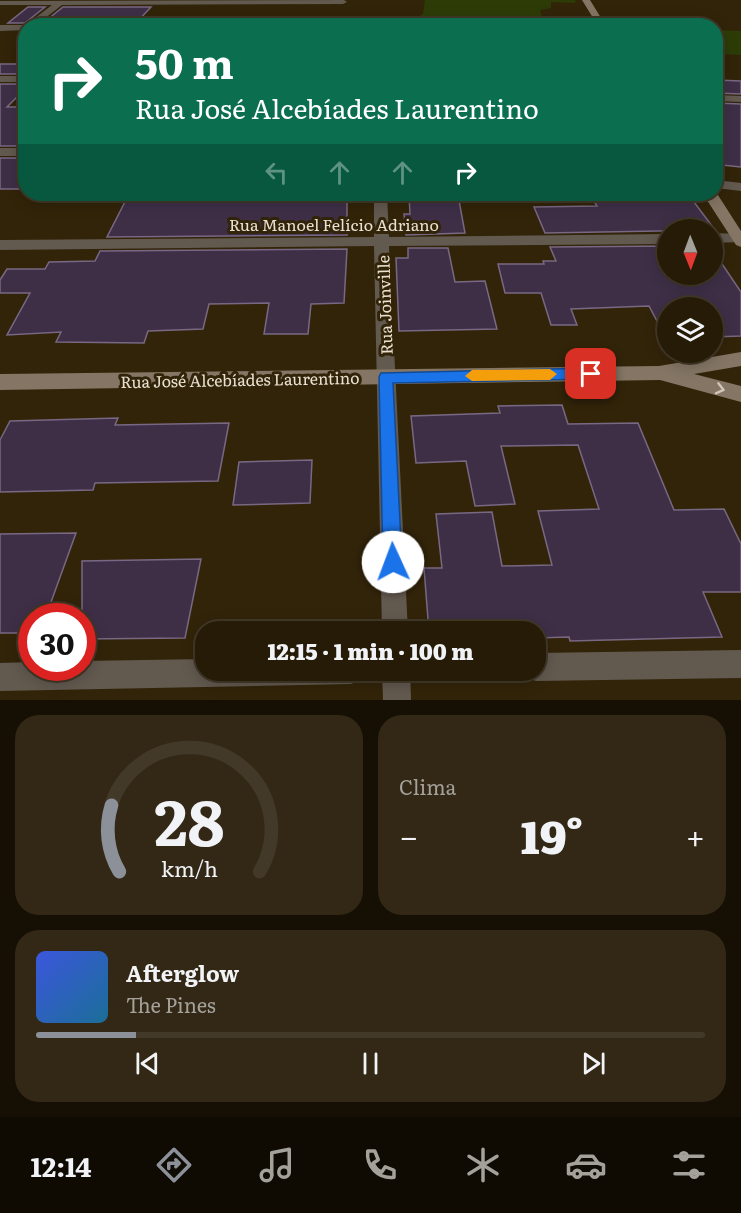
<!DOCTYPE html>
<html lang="pt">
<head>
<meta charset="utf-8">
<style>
	:root { --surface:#261b07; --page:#322815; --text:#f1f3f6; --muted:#a4a19b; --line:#423928; --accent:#8c9099 }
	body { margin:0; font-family:Literata,serif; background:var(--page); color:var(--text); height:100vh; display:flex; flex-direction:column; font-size:22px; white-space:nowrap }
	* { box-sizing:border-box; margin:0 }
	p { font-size:20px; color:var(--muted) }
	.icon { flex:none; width:33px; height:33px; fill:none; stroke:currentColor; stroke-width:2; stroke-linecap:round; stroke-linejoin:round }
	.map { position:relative; height:700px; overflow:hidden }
	.side { display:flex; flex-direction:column; gap:15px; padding:15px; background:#150f04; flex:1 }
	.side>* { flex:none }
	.hud { position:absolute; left:18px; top:18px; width:705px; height:183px; border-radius:24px; box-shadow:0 3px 15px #0003,0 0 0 2px var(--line); background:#0b6e4f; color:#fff; overflow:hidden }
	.needle { width:39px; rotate:179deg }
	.tools { position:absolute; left:657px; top:219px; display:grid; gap:12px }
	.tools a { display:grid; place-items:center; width:66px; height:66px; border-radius:50%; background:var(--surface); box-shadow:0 3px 15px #0003,0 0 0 2px var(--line); font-size:30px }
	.speed { position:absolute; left:18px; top:603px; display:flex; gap:12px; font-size:30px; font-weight:700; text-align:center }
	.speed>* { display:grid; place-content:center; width:78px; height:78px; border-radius:50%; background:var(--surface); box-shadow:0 3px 15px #0003,0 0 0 2px var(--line); line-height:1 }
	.speed .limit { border:9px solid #d22; background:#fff; color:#111 }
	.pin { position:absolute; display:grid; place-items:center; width:51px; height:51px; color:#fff; margin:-26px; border-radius:12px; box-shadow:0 3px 9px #0006 }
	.me { position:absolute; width:66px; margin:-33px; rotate:358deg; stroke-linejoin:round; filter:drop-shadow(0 0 4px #0008) }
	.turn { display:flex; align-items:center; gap:21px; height:126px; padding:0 18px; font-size:27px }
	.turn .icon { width:78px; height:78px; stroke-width:2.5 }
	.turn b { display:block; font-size:42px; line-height:51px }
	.lanes { display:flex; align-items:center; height:57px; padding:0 18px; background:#0003; justify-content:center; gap:30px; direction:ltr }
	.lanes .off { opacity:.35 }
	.big { font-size:45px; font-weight:800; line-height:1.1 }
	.side .widget { flex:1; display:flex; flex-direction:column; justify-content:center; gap:9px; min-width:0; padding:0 21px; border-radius:24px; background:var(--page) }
	.side .dial { align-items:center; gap:0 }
	.dial svg { height:156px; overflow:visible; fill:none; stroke:var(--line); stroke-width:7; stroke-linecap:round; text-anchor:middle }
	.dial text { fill:var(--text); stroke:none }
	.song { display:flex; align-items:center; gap:18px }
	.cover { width:72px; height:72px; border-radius:9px; background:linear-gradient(135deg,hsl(230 70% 55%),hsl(200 70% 35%)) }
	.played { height:6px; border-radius:3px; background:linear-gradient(90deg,var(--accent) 15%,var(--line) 15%) }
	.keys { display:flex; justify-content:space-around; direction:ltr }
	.heat { display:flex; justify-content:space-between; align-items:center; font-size:33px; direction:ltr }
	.side .tiles { flex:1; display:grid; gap:15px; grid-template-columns:1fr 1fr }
	.widget:last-child { grid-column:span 2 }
	.trip { position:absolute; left:195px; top:621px; width:351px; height:60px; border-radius:24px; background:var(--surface); box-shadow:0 3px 15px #0003,0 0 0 2px var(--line); font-weight:800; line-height:60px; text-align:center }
	.tabs { display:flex; height:96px; justify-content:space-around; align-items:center; background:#0f0b03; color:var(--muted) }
	.tabs .icon { width:42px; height:42px }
	.tabs .on { color:var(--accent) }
	.tabs b { font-size:27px; color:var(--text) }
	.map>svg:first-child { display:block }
	.green { fill:#2d3c07 }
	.building { fill:#3e2f47; stroke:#796883; stroke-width:1.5 }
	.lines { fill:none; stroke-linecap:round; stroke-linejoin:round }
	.street { fill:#62594f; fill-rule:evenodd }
	.secondary { fill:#847564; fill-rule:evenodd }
	.oneway { stroke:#d0c5b6 }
	.route { fill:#1a73e8; stroke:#114b97; stroke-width:1.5 }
	.slow { fill:#f59e0b }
	.labels { text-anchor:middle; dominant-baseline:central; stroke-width:6; stroke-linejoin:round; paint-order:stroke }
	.street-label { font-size:16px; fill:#e9e0d1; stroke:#322409 }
</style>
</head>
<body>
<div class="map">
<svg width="741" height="700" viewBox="0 0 741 700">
	<rect width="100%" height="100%" fill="#322409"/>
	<path class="green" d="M425,0H575L576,3L551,2V8L540,10L543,23L413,24L410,21L423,14Z
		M716,30L741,31V55L716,54Z"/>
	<path class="building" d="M28,7H45L25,23H8Z
		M63,7H151L136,23L42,24Z
		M0,64H26V74H0Z
		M716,80L741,81V94L716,93Z
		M0,84H26V88L7,107H26V146H0Z
		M716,103L741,104V167L722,165L716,153Z
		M0,158H26V189H0Z
		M129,194H188V199H236L347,197V235L107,237Z
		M590,194H688L715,230L545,233L534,207L597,206Z
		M409,195H458L465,233L406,235L404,214H410Z
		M668,246V274H712V249L741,292V336L712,337V308H668V342L649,306L571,309L577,325H551L541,293H505L498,264H544L543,261H556L550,247Z
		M408,248H448L455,282L485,281L497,329L399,331L396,258H408Z
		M347,249L344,303L311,304L308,334H264L269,303L209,304L203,329L148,331L144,343L56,342L61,332L7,335L30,293H0V280L7,269H45L49,262L95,261L100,251Z
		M562,405L568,424L638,423L674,510L724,509L741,544V592H703L722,637L570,641L569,637L536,638V632H429L424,568H442L436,514L492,512L502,566L552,565L538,511L599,509L578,445L501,446L515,504L475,506L466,461L416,463L411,416L500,413L498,406Z
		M118,418L115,425L229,423L218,481L95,483L93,490L0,492V440L10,421Z
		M312,460L310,503L233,505L239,462Z
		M76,533L46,616H32V633H0V534Z
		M201,559L185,638L82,639V561Z"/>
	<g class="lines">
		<path class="street" d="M344,0L347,2L343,4L62,5L35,26H26V30L0,31V25H26L52,5H0V1Z
			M601,22L604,26H403L407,24Z
			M0,76H26V82H0Z
			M716,95L741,96V102L716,101Z
			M0,148H26V156H0Z
			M716,180L741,183V191L716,188Z
			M374,194H387L389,237L668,234V244L389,246L408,632H382L374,246L0,250V240L374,237Z
			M712,233L741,234V242L712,243Z
			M741,650V678L536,681L526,677L524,670H536V653Z
			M206,659V670H365L361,680L351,684L0,691V663L32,662V668H82V661Z
			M382,670H410L411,700H383Z"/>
		<path class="secondary" d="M582,0H590L606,26H598Z
			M716,192L741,231V247L736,245L703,194Z
			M741,352V366L694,374L741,386V402L660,380L0,390V374L659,366Z"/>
	</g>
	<defs><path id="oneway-chevron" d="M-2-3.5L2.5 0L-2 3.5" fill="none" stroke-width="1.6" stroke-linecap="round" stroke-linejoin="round" transform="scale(1.5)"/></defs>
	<use class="oneway" href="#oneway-chevron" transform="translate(720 389) rotate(14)"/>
	<path class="route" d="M591,368L598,374L591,379L393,383L402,562L399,569L393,571L386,569L383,562L379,377L381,373Z"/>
	<path class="slow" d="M550,369L557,374L550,380L472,381L465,376L472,370Z"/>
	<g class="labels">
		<g class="street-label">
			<text x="334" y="224">Rua Manoel Felício Adriano</text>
			<text transform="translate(384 305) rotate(-92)">Rua Joinville</text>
			<text transform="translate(240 379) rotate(-1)">Rua José Alcebíades Laurentino</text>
		</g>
	</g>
</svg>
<div class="tools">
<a><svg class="needle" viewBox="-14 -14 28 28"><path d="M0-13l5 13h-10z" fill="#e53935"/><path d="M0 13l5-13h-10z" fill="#a4a19b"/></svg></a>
<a><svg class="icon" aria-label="layers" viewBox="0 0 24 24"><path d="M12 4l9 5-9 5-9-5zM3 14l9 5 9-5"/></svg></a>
</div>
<div class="speed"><div class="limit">30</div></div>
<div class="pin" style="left:591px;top:374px;background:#d93025"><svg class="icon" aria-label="arrive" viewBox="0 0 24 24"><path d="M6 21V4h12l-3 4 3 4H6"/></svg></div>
<svg class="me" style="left:393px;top:562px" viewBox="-20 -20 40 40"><circle r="19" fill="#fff"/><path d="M0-13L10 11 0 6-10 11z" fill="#1a73e8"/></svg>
<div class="trip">12:15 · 1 min · 100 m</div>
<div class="hud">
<div class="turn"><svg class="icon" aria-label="right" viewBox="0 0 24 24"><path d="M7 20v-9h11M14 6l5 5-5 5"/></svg><div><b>50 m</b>Rua José Alcebíades Laurentino</div></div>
<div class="lanes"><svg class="icon off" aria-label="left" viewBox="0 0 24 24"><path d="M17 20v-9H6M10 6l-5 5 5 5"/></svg><svg class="icon off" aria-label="ahead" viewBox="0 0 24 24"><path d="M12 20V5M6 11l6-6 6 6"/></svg><svg class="icon off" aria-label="ahead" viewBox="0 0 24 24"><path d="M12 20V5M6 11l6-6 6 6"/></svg><svg class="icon" aria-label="right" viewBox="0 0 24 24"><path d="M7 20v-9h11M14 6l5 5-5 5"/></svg></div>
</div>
</div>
<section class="side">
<div class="tiles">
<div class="widget dial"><svg viewBox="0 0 100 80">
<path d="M14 69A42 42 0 1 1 86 69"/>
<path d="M14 69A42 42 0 0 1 10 35" stroke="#8c9099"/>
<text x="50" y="56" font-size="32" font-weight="700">28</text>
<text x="50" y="72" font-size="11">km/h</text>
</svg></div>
<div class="widget"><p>Clima</p>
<div class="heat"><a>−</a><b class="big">19°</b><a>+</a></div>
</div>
<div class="widget">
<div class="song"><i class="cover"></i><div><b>Afterglow</b><p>The Pines</p></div></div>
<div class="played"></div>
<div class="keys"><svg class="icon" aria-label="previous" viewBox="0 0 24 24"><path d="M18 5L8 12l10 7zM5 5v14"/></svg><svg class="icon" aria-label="pause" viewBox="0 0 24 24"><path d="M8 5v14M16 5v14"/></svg><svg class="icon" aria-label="next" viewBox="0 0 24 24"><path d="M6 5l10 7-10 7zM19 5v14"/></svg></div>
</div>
</div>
</section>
<nav class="tabs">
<b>12:14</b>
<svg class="icon on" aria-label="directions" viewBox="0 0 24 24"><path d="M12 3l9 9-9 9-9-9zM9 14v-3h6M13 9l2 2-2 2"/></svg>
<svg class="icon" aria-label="music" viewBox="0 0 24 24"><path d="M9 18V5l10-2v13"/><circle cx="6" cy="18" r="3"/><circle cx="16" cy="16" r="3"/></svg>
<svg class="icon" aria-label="phone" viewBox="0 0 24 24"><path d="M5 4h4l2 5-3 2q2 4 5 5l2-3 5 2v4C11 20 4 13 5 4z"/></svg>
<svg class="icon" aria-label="climate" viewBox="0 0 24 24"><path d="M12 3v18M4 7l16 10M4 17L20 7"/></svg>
<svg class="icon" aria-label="car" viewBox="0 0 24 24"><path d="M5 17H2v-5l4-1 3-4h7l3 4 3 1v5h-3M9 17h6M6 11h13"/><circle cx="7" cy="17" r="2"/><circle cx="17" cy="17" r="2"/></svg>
<svg class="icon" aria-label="filters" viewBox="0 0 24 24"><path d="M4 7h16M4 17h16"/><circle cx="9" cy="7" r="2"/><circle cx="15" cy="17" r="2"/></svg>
</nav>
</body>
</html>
